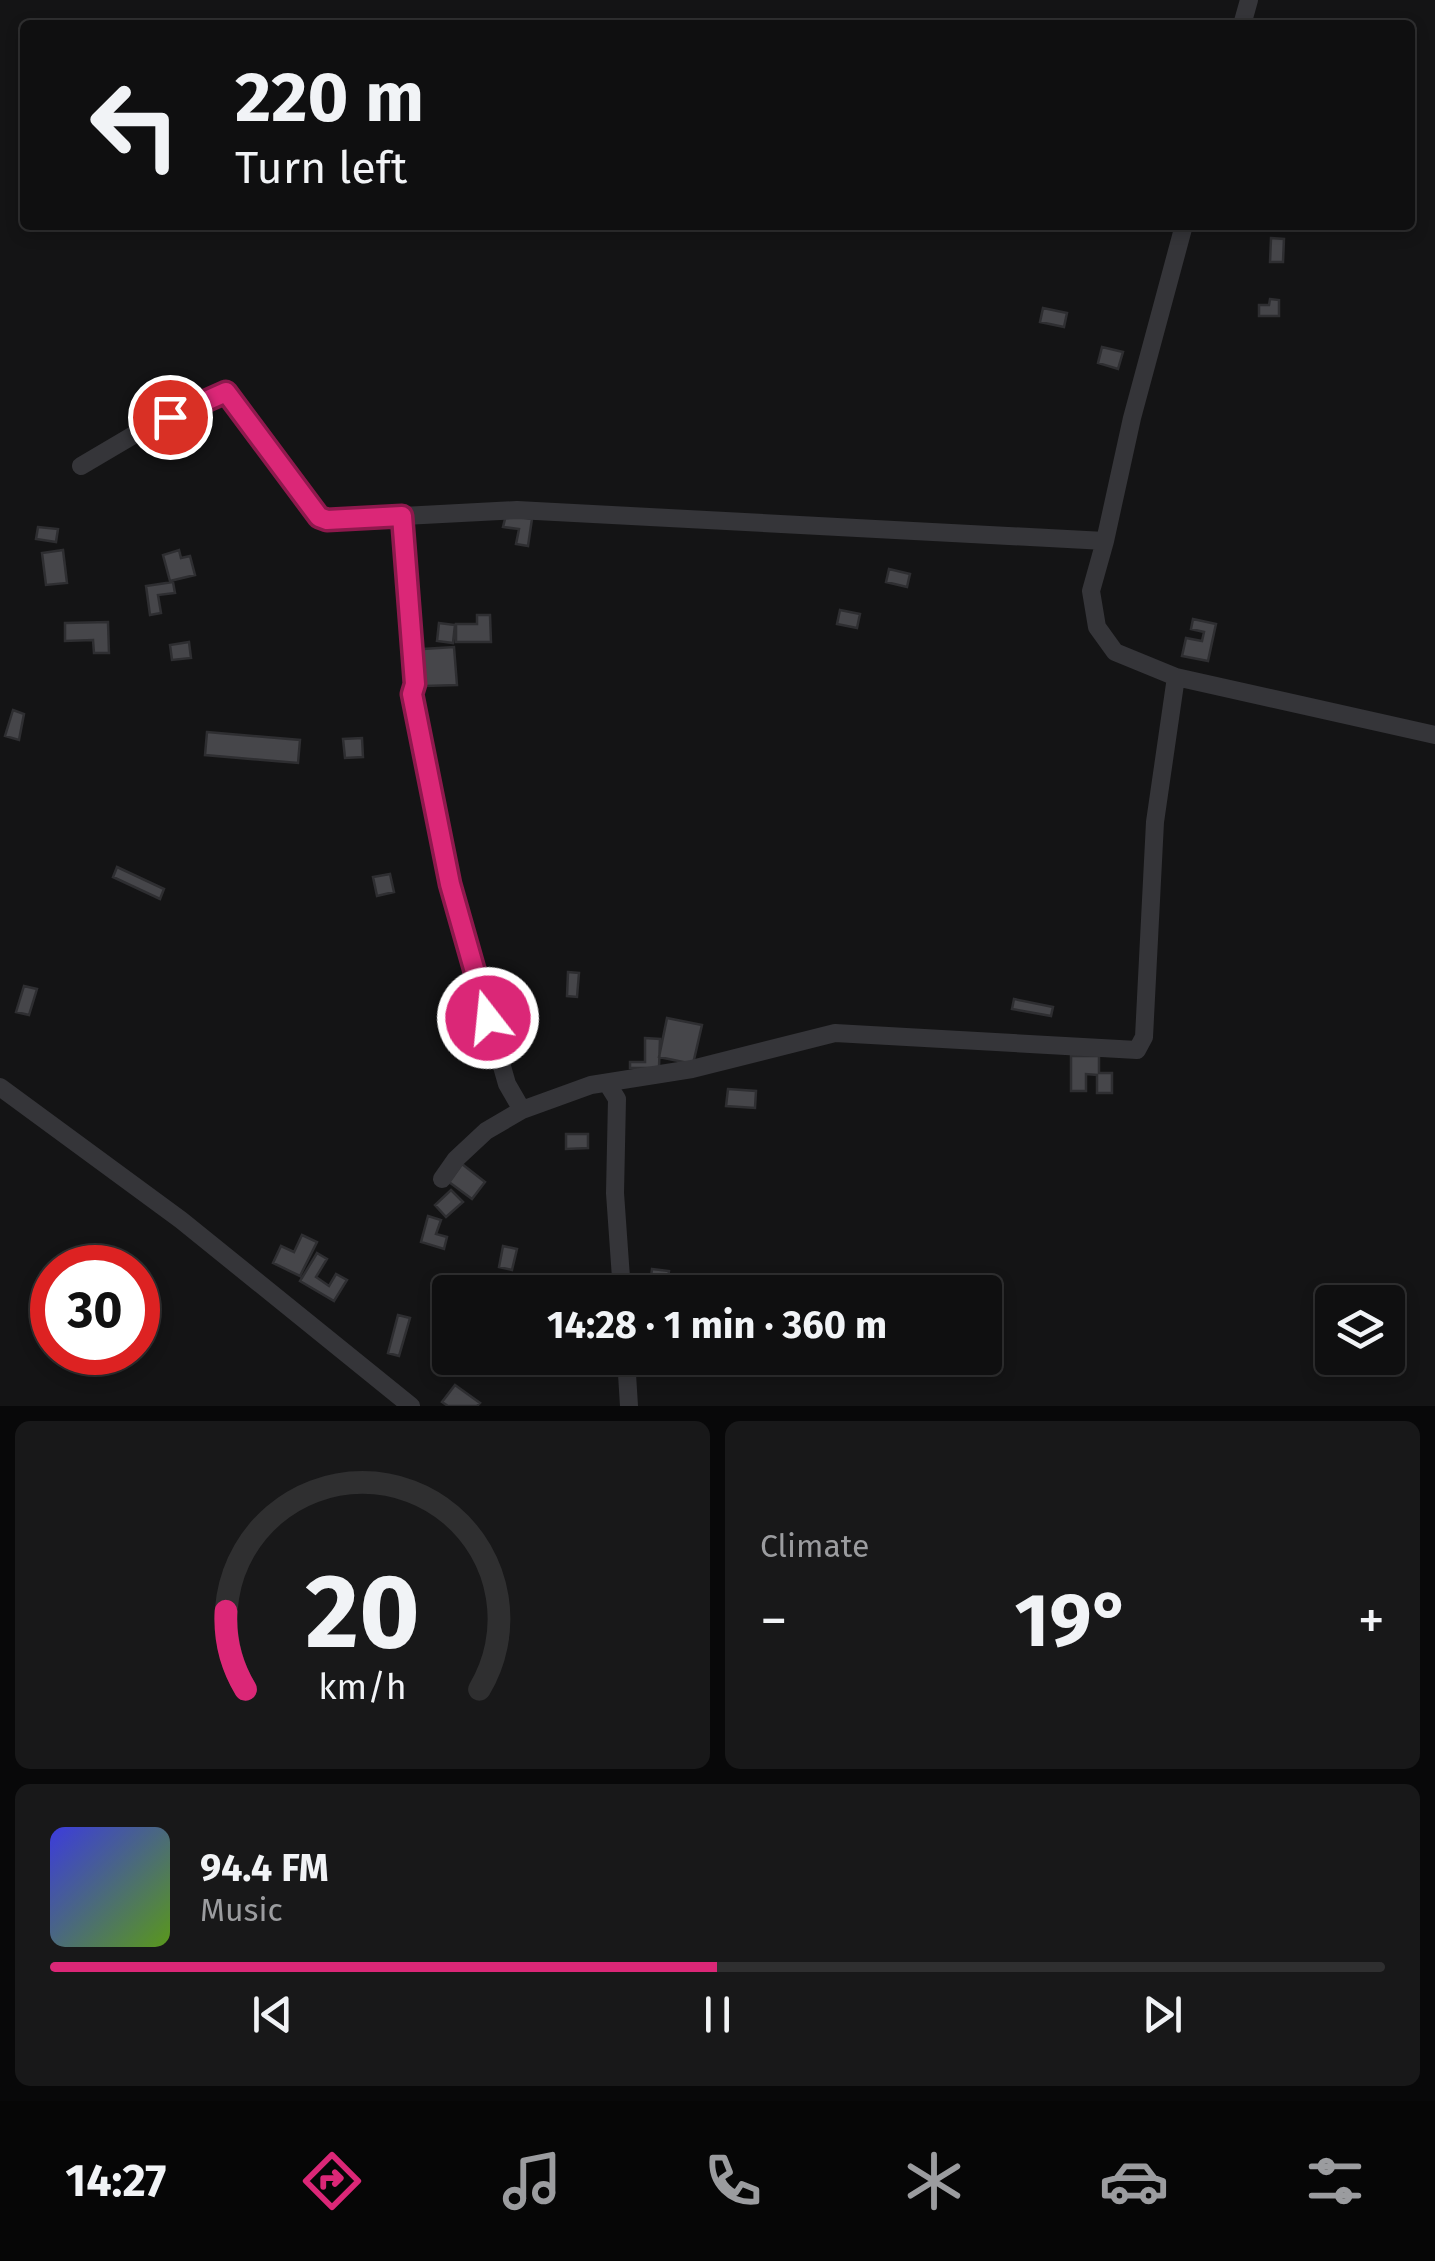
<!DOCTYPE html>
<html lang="en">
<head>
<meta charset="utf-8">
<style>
	:root { --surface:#0f0f10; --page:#181819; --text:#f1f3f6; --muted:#9b9c9f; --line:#2f2f30; --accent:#db2777 }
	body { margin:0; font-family:"Fira Sans",sans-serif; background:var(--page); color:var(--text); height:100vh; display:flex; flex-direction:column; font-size:38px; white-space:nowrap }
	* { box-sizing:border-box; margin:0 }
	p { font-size:32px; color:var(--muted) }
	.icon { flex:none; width:55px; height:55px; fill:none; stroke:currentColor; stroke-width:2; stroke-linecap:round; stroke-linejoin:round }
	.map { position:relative; height:1406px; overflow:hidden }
	.side { display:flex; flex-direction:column; gap:15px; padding:15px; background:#080809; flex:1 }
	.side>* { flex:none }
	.guide { position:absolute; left:20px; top:20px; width:1395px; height:210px; border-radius:10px; box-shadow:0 5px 15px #0003,0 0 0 2px var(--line); background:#0f0f10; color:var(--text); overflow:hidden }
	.controls { position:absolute; left:1315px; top:1285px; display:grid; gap:20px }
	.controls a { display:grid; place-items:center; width:90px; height:90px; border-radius:10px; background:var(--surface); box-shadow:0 5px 15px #0003,0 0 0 2px var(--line); font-size:50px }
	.speed { position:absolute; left:30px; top:1245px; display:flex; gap:20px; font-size:50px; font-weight:700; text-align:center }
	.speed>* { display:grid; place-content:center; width:130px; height:130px; border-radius:50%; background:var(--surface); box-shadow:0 5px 15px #0003,0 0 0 2px var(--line); line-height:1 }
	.speed .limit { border:15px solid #d22; background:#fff; color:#111 }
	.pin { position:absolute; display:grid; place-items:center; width:85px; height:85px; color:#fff; margin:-42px; border:5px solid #fff; border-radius:50%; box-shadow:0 2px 10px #0007 }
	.me { position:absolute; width:110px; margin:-55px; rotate:344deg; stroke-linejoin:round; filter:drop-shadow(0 0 8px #0008) }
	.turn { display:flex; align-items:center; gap:35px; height:210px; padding:0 50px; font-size:45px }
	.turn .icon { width:130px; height:130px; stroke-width:2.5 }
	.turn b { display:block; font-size:70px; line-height:85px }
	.big { font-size:75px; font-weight:700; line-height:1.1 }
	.side .widget { flex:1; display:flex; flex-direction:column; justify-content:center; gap:15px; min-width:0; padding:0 35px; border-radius:15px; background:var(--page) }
	.side .dial { align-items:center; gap:0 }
	.dial svg { height:260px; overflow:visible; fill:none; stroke:var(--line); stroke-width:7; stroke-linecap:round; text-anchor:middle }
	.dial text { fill:var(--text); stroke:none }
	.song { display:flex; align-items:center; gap:30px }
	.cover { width:120px; height:120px; border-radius:15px; background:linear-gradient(135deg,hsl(240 70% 55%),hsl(90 70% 35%)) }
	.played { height:10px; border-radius:5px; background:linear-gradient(90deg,var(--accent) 50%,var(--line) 50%) }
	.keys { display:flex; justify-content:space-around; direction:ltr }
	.heat { display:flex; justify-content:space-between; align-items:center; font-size:55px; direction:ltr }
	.side .tiles { flex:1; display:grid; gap:15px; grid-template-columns:1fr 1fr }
	.widget:last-child { grid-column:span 2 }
	.trip { position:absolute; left:432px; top:1275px; width:570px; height:100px; border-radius:10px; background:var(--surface); box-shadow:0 5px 15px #0003,0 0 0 2px var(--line); font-weight:700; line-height:100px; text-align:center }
	.tabs { display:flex; height:160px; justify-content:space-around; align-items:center; background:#060606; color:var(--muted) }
	.tabs .icon { width:70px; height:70px }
	.tabs .active { color:var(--accent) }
	.tabs b { font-size:45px; color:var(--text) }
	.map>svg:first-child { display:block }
	.building { fill:#46464a; stroke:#2e2e31; stroke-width:2.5 }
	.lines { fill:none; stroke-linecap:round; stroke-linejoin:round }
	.minor { stroke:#353539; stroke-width:18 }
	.route-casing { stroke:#8e194d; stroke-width:25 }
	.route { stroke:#db2777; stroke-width:18 }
</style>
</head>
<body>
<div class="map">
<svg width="1435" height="1406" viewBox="0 0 1435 1406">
	<rect width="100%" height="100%" fill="#141415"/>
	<path class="building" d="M1271,238L1284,239L1283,262H1270Z
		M1270,299L1279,300V316H1259V305H1269Z
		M1043,308L1067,313L1064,327L1040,322Z
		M1102,347L1123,352L1118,369L1098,363Z
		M506,515L532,519L528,546L516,544L519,529L503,527Z
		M38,527L58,529L56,542L36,539Z
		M63,550L67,583L46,585L42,553Z
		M179,550L181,558L190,556L195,575L170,581L163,555Z
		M889,569L910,574L907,587L886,582Z
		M173,582L175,593L158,595L161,613L150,615L146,586Z
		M840,610L860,614L857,628L837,624Z
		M477,615H490L491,642H456V624H477Z
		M1193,619L1216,624L1208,661L1182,656L1186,638L1202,641L1204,632L1191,629Z
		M108,622L109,653H94L93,640L65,641V623Z
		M439,623L455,625L453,643L437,641Z
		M189,642L191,658L172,660L170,645Z
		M454,647L457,685L425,686L423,649Z
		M13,710L24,714L19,740L5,736Z
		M207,732L300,740L298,763L205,755Z
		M362,738L363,757L345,758L343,739Z
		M117,867L164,889L160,899L113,877Z
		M390,874L394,892L377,896L373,877Z
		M568,972L579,973L577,997L567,996Z
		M24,986L37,989L29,1015L16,1012Z
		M1014,999L1053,1007L1051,1016L1012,1009Z
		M667,1018L702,1025L693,1064L659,1057Z
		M645,1038L660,1039L659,1068H630V1062H645Z
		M1071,1056H1099V1073H1112V1093H1097V1075L1086,1074V1091H1071Z
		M728,1089L756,1091L755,1108L726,1106Z
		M566,1134H588V1148L566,1149Z
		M462,1164L485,1182L472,1199L449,1182Z
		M451,1190L463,1202L446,1217L435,1205Z
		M428,1216L441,1220L436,1234L447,1237L444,1249L421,1242Z
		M302,1235L317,1242L300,1276L273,1263L281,1246L294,1252Z
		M503,1246L517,1249L512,1270L499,1267Z
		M317,1253L327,1259L316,1277L329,1286L336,1274L347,1280L334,1301L300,1281Z
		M652,1269L669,1271L666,1292H649Z
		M398,1315L410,1318L399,1356L388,1353Z
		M455,1385L480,1403L477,1406H448L442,1402Z"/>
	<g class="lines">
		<path class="minor" d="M1242,25L1249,0
			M1184,225L1132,418L1105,541L1091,591L1097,627L1115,652L1176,677L1435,735
			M81,466L142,430L226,392L319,517L327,520L517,510L1105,541
			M403,516L415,683L411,694L450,884L507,1084L522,1110
			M607,1083L617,1099L615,1193L622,1292
			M0,1087L181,1220L411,1406
			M442,1179L456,1159L486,1131L522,1110L591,1085L692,1069L835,1033L1137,1050L1144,1037L1155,822L1176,677
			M626,1358L629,1406"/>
	</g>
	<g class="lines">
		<g class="route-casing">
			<path id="route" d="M170,417L226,392L319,517L327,520L402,516L415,684L412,694L450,884L488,1018"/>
		</g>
		<use href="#route" class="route"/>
	</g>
</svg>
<div class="controls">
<a><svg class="icon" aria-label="layers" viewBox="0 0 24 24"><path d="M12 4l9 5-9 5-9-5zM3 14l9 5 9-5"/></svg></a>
</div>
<div class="speed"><div class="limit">30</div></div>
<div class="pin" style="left:170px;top:417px;background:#d93025"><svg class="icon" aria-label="arrive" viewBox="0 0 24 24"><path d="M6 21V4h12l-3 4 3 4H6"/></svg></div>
<svg class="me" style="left:488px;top:1018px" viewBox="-20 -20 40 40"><circle r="17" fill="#db2777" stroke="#fff" stroke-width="3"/><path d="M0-11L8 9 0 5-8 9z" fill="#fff"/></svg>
<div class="trip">14:28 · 1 min · 360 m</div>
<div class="guide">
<div class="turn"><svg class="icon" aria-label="left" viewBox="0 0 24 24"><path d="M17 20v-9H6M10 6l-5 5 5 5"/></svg><div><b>220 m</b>Turn left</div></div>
</div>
</div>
<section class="side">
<div class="tiles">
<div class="widget dial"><svg viewBox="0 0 100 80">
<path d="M14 69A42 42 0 1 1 86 69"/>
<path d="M14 69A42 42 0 0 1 8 45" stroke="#db2777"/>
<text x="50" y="56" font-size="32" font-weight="700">20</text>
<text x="50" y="72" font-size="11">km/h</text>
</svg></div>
<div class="widget"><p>Climate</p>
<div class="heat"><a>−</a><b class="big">19°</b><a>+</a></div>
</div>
<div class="widget">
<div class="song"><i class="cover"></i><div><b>94.4 FM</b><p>Music</p></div></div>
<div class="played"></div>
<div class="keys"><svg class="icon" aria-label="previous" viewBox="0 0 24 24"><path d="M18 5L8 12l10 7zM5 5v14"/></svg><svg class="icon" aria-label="pause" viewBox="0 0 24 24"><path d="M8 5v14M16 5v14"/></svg><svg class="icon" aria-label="next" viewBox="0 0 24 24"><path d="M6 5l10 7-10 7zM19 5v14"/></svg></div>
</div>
</div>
</section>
<nav class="tabs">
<b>14:27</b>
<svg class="icon active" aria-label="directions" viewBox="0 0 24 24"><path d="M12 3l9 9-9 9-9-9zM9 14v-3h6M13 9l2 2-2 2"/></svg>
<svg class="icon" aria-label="music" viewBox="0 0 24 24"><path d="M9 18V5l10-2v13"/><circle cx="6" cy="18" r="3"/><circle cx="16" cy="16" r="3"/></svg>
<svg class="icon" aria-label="phone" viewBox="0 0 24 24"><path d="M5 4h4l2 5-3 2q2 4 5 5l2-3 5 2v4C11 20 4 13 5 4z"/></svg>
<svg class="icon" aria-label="climate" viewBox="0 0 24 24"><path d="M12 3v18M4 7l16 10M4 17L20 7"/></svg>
<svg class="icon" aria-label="car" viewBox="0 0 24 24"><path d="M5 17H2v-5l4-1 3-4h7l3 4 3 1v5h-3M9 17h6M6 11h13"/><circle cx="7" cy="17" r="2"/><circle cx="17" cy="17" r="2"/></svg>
<svg class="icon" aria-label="filters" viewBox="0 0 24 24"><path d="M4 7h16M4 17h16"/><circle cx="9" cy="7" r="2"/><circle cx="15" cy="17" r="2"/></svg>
</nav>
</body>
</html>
